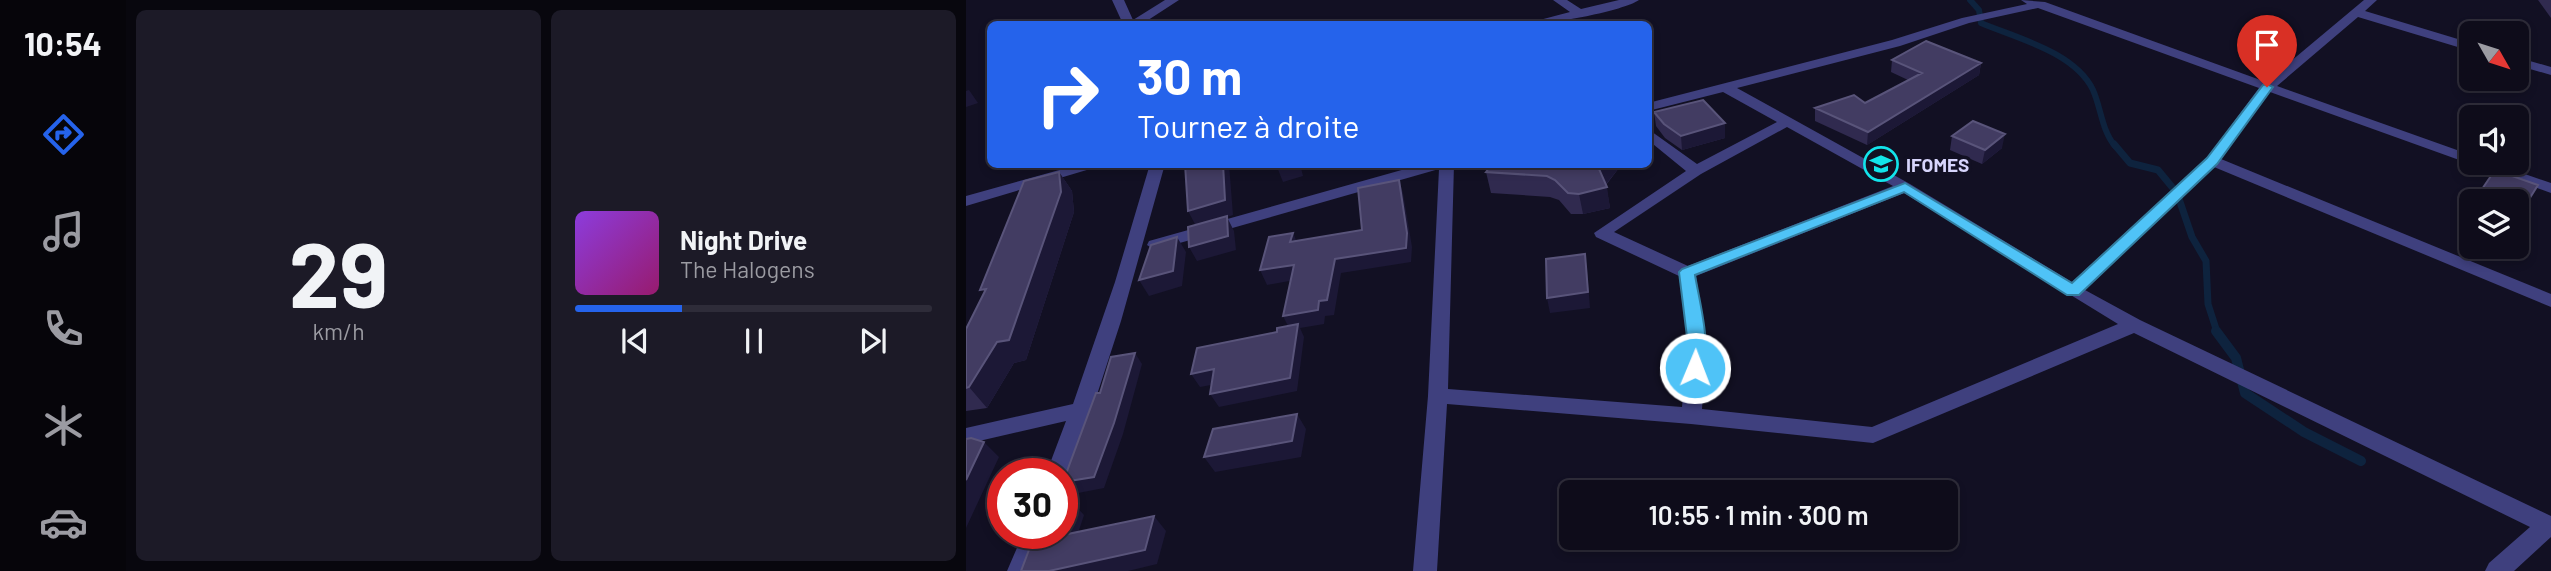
<!DOCTYPE html>
<html lang="fr">
<head>
<meta charset="utf-8">
<style>
	:root { --surface:#0e0c1a; --page:#1c1a27; --text:#f1f3f6; --muted:#9b9ba2; --line:#2e2c39; --accent:#2563eb }
	body { margin:0; font-family:Barlow,sans-serif; background:var(--page); color:var(--text); height:100vh; display:flex; flex-direction:column; font-size:26px; white-space:nowrap }
	* { box-sizing:border-box; margin:0 }
	p { font-size:23px; color:var(--muted) }
	.icon { flex:none; width:38px; height:38px; fill:none; stroke:currentColor; stroke-width:2; stroke-linecap:round; stroke-linejoin:round }
	.map { position:relative; flex:1; overflow:hidden }
	.drawer { display:flex; flex-direction:column; gap:10px; padding:10px; background:#08070e; width:840px }
	.drawer>* { flex:none }
	.hud { position:absolute; left:21px; top:21px; width:665px; height:147px; border-radius:10px; box-shadow:0 4px 10px #0003,0 0 0 2px var(--line); background:#2563eb; color:#fff; overflow:hidden }
	.needle { width:46px; rotate:129deg }
	.controls { position:absolute; left:1493px; top:21px; display:grid; gap:14px }
	.controls a { display:grid; place-items:center; width:70px; height:70px; border-radius:10px; background:var(--surface); box-shadow:0 4px 10px #0003,0 0 0 2px var(--line); font-size:35px }
	.speed { position:absolute; left:21px; top:458px; display:flex; gap:14px; font-size:35px; font-weight:700; text-align:center }
	.speed>* { display:grid; place-content:center; width:91px; height:91px; border-radius:50%; background:var(--surface); box-shadow:0 4px 10px #0003,0 0 0 2px var(--line); line-height:1 }
	.speed .limit { border:10px solid #d22; background:#fff; color:#111 }
	.pin { position:absolute; display:grid; place-items:center; width:60px; height:60px; color:#fff; margin:-72px -30px; border-radius:50% 50% 50% 0; rotate:-45deg; box-shadow:0 0 7px #0007 }
	.pin .icon { rotate:45deg }
	.me { position:absolute; width:77px; margin:-38px; rotate:1deg; stroke-linejoin:round; filter:drop-shadow(0 0 5px #0008) }
	.turn { display:flex; align-items:center; gap:24px; height:147px; padding:0 35px; font-size:32px }
	.turn .icon { width:91px; height:91px; stroke-width:2.5 }
	.turn b { display:block; font-size:49px; line-height:60px }
	.drawer .tile { flex:1; display:flex; flex-direction:column; justify-content:center; gap:10px; min-width:0; padding:0 24px; border-radius:10px; background:var(--page) }
	.drawer .dial { align-items:center; gap:0 }
	.dial b { font-size:91px; line-height:1 }
	.song { display:flex; align-items:center; gap:21px }
	.cover { width:84px; height:84px; border-radius:10px; background:linear-gradient(135deg,hsl(270 70% 55%),hsl(320 70% 35%)) }
	.played { height:7px; border-radius:4px; background:linear-gradient(90deg,var(--accent) 30%,var(--line) 30%) }
	.keys { display:flex; justify-content:space-around; direction:ltr }
	.drawer .tiles { flex:1; display:grid; gap:10px; grid-template-columns:repeat(2,1fr) }
	.trip { position:absolute; left:593px; top:480px; width:399px; height:70px; border-radius:10px; background:var(--surface); box-shadow:0 4px 10px #0003,0 0 0 2px var(--line); font-weight:600; line-height:70px; text-align:center }
	main { display:flex; flex:1; min-height:0 }
	.tab-bar { display:flex; flex-direction:column; width:126px; justify-content:space-around; align-items:center; background:#06050a; color:var(--muted) }
	.tab-bar .icon { width:49px; height:49px }
	.tab-bar .selected { color:var(--accent) }
	.tab-bar b { font-size:32px; color:var(--text) }
	.map>svg:first-child { display:block }
	.lines { fill:none; stroke-linecap:round; stroke-linejoin:round }
	.stream-far2 { stroke:#0e233e; stroke-width:6 }
	.stream-far1 { stroke:#0e233e; stroke-width:7 }
	.stream { stroke:#0e233e; stroke-width:10 }
	.minor { fill:#3f407e; fill-rule:evenodd }
	.wall { fill:#302a4f }
	.shaded-wall { fill:#1c1836 }
	.building { fill:#423c62; stroke:#59547a; stroke-width:2 }
	.route { fill:#4fc3f7; stroke:#337fa1; stroke-width:2 }
	.labels { text-anchor:middle; dominant-baseline:central; stroke-width:7; stroke-linejoin:round; paint-order:stroke }
	.poi-label { font-size:19px; font-weight:bold; fill:#d7d5fc; stroke:#121023; text-anchor:start }
</style>
</head>
<body>
<main>
<nav class="tab-bar">
<b>10:54</b>
<svg class="icon selected" aria-label="directions" viewBox="0 0 24 24"><path d="M12 3l9 9-9 9-9-9zM9 14v-3h6M13 9l2 2-2 2"/></svg>
<svg class="icon" aria-label="music" viewBox="0 0 24 24"><path d="M9 18V5l10-2v13"/><circle cx="6" cy="18" r="3"/><circle cx="16" cy="16" r="3"/></svg>
<svg class="icon" aria-label="phone" viewBox="0 0 24 24"><path d="M5 4h4l2 5-3 2q2 4 5 5l2-3 5 2v4C11 20 4 13 5 4z"/></svg>
<svg class="icon" aria-label="climate" viewBox="0 0 24 24"><path d="M12 3v18M4 7l16 10M4 17L20 7"/></svg>
<svg class="icon" aria-label="car" viewBox="0 0 24 24"><path d="M5 17H2v-5l4-1 3-4h7l3 4 3 1v5h-3M9 17h6M6 11h13"/><circle cx="7" cy="17" r="2"/><circle cx="17" cy="17" r="2"/></svg>
</nav>
<section class="drawer">
<div class="tiles">
<div class="tile dial"><b>29</b><p>km/h</p></div>
<div class="tile">
<div class="song"><i class="cover"></i><div><b>Night Drive</b><p>The Halogens</p></div></div>
<div class="played"></div>
<div class="keys"><svg class="icon" aria-label="previous" viewBox="0 0 24 24"><path d="M18 5L8 12l10 7zM5 5v14"/></svg><svg class="icon" aria-label="pause" viewBox="0 0 24 24"><path d="M8 5v14M16 5v14"/></svg><svg class="icon" aria-label="next" viewBox="0 0 24 24"><path d="M6 5l10 7-10 7zM19 5v14"/></svg></div>
</div>
</div>
</section>
<div class="map">
<svg width="1585" height="571" viewBox="0 0 1585 571">
	<rect width="100%" height="100%" fill="#121023"/>
	<g class="lines">
		<path class="stream-far2" d="M1004,0L1013,10L1015,23C1050,38 1109,52 1127,90C1135,108 1136,131 1149,146"/>
		<path class="stream-far1" d="M1148,144L1164,163L1192,170L1211,193L1226,237L1240,261L1242,304L1251,332"/>
		<path class="stream" d="M1250,331L1270,358L1279,393L1338,432L1395,461"/>
		<path class="minor" d="M146,0H158L167,20L199,0H213L176,24H157Z
			M587,0H601L615,9L653,0H673C657,11 586,24 564,24L566,22L604,12Z
			M1055,0L1079,2L1300,82L1398,0H1411L1399,11L1505,43V51L1392,17L1311,86L1505,155V163H1527L1585,183V193L1304,92L1255,159L1585,294V307L1248,167L1119,290L1174,320L1585,516V537L1548,571H1519L1523,563L1564,527L1168,333L907,443L725,424L481,404L471,571H447L462,396L473,169L189,250L181,245L183,241L457,164H488L482,389L716,407L722,345L713,276L630,237L628,233L720,171L682,140V129L731,164L811,122L757,92L682,111V103L926,40L996,18L1061,4ZM1072,8L1293,88L1241,158L1106,282L944,184L771,88L934,46L1003,23ZM821,127L927,186L722,266L648,232L735,174ZM938,193L1152,324L906,427L736,409L740,345L730,276Z
			M1550,57L1585,67V75L1550,65Z
			M115,164H141L0,206V196Z
			M184,164H199L155,321L126,410L99,480L96,481V474H80L100,421L0,444V428L107,404L149,282Z
			M57,534H79L65,571H41Z"/>
	</g>
	<path class="wall" d="M1572,0H1585V18Z
		M926,60L1015,63L1013,75L901,145L849,121V108L899,103L942,80L925,72Z
		M688,112L759,123V138L716,150L699,138L690,126Z
		M986,136L1036,148L1016,164L984,150Z
		M526,164H656L640,185L644,208L617,214H605L593,200L584,197L525,193L520,172Z
		M1529,170L1550,201H1508Z
		M93,172L106,191L108,212L60,360L48,363L21,408L0,411V329L17,294Z
		M1505,214V243L1491,238Z
		M1514,247H1533L1529,253Z"/>
	<path class="shaded-wall" d="M1015,63L1013,75L901,145L902,132Z
		M3,90L12,103L0,107V91Z
		M759,123V138L716,150L715,136Z
		M1039,134L1036,148L1016,164L1019,150Z
		M257,164H263L267,215L261,217L268,231L270,250L231,261L223,247L230,226L222,211Z
		M321,164H334L337,176L317,182L311,167Z
		M637,164H656L637,188L641,187L644,208L617,214L613,194Z
		M93,172L106,191L108,212L60,360L48,363L21,408L3,387L31,342Z
		M433,180L437,193L446,247L445,262L375,273L368,315L359,316L358,324L334,328L338,337L331,391L253,407L244,394L324,330L317,316L353,301L369,259L440,248Z
		M327,233L333,247L324,242Z
		M211,237L220,252L216,286L183,296L173,280Z
		M619,254L621,269L624,308L584,313L581,298Z
		M328,265L334,279L301,285L294,270Z
		M169,353L176,364L157,434L138,488L107,494L97,482Z
		M248,369L256,383L234,387L225,374Z
		M331,414L340,429L335,457L249,472L238,457Z
		M18,442L33,457L0,528V480Z
		M104,500L118,515L106,551L92,536L93,534H96V523Z
		M188,516L200,531L191,564L162,571H83Z"/>
	<path class="building" d="M960,41L1015,63L902,132L849,108L888,95L899,103L956,73L926,60Z
		M737,100L759,123L715,136L698,124L688,112Z
		M1007,121L1039,134L1019,150L986,136Z
		M219,164H257L259,200L222,211Z
		M526,164H637L633,169L641,187L613,194L602,193L589,180L581,176L520,172Z
		M1529,170L1572,185L1550,220V201H1514L1516,197L1512,195Z
		M93,172L95,192L43,340L31,342L3,387L0,388V329L20,289L14,290L58,181Z
		M433,180L441,233L440,248L369,259L361,300L353,301L352,310L317,316L328,265L294,270L303,237L327,233L324,242L396,230L392,188Z
		M261,216L262,236L223,247L222,227Z
		M211,237L207,271L173,280L185,245Z
		M619,254L622,292L581,298L580,259Z
		M332,324L324,378L244,394L248,369L225,374L231,348L311,332V328Z
		M169,353L148,423L128,477L97,482L130,393H134L145,357Z
		M331,414L326,441L238,457L247,429Z
		M5,438L18,442L0,480V439Z
		M104,500L96,523V502Z
		M188,516L179,550L83,571H55L69,534H93L92,536Z"/>
	<path class="route" d="M1301,84L1307,87L1251,164L1113,295H1101L938,192L729,275C733,300 747,350 735,373H723L720,368L722,345L713,272L716,269L939,183L1106,283L1241,158L1297,85Z"/>
	<defs>
		<g id="school-ring" transform="scale(1.75)"><circle r="9.5" fill="#121023" stroke="#12e4eb" stroke-width="1.5"/><path d="M0-5L7-2L0 1L-7-2ZM-4 1L0 2.5L4 1V4Q0 6-4 4Z" fill="#12e4eb"/></g>
	</defs>
	<g fill-rule="evenodd">
		<use href="#school-ring" x="915" y="164"/>
	</g>
	<g class="labels">
		<g class="poi-label">
			<text x="940" y="164">IFOMES</text>
		</g>
	</g>
</svg>
<div class="controls">
<a><svg class="needle" viewBox="-14 -14 28 28"><path d="M0-13l5 13h-10z" fill="#e53935"/><path d="M0 13l5-13h-10z" fill="#9b9ba2"/></svg></a>
<a><svg class="icon" aria-label="sound" viewBox="0 0 24 24"><path d="M4 9h4l5-4v14l-5-4H4zM17 9q2 3 0 6"/></svg></a>
<a><svg class="icon" aria-label="layers" viewBox="0 0 24 24"><path d="M12 4l9 5-9 5-9-5zM3 14l9 5 9-5"/></svg></a>
</div>
<div class="speed"><div class="limit">30</div></div>
<div class="pin" style="left:1301px;top:87px;background:#d93025"><svg class="icon" aria-label="arrive" viewBox="0 0 24 24"><path d="M6 21V4h12l-3 4 3 4H6"/></svg></div>
<svg class="me" style="left:729px;top:368px" viewBox="-20 -20 40 40"><circle r="17" fill="#4fc3f7" stroke="#fff" stroke-width="3"/><path d="M0-11L8 9 0 5-8 9z" fill="#fff"/></svg>
<div class="trip">10:55 · 1 min · 300 m</div>
<div class="hud">
<div class="turn"><svg class="icon" aria-label="right" viewBox="0 0 24 24"><path d="M7 20v-9h11M14 6l5 5-5 5"/></svg><div><b>30 m</b>Tournez à droite</div></div>
</div>
</div>
</main>
</body>
</html>
